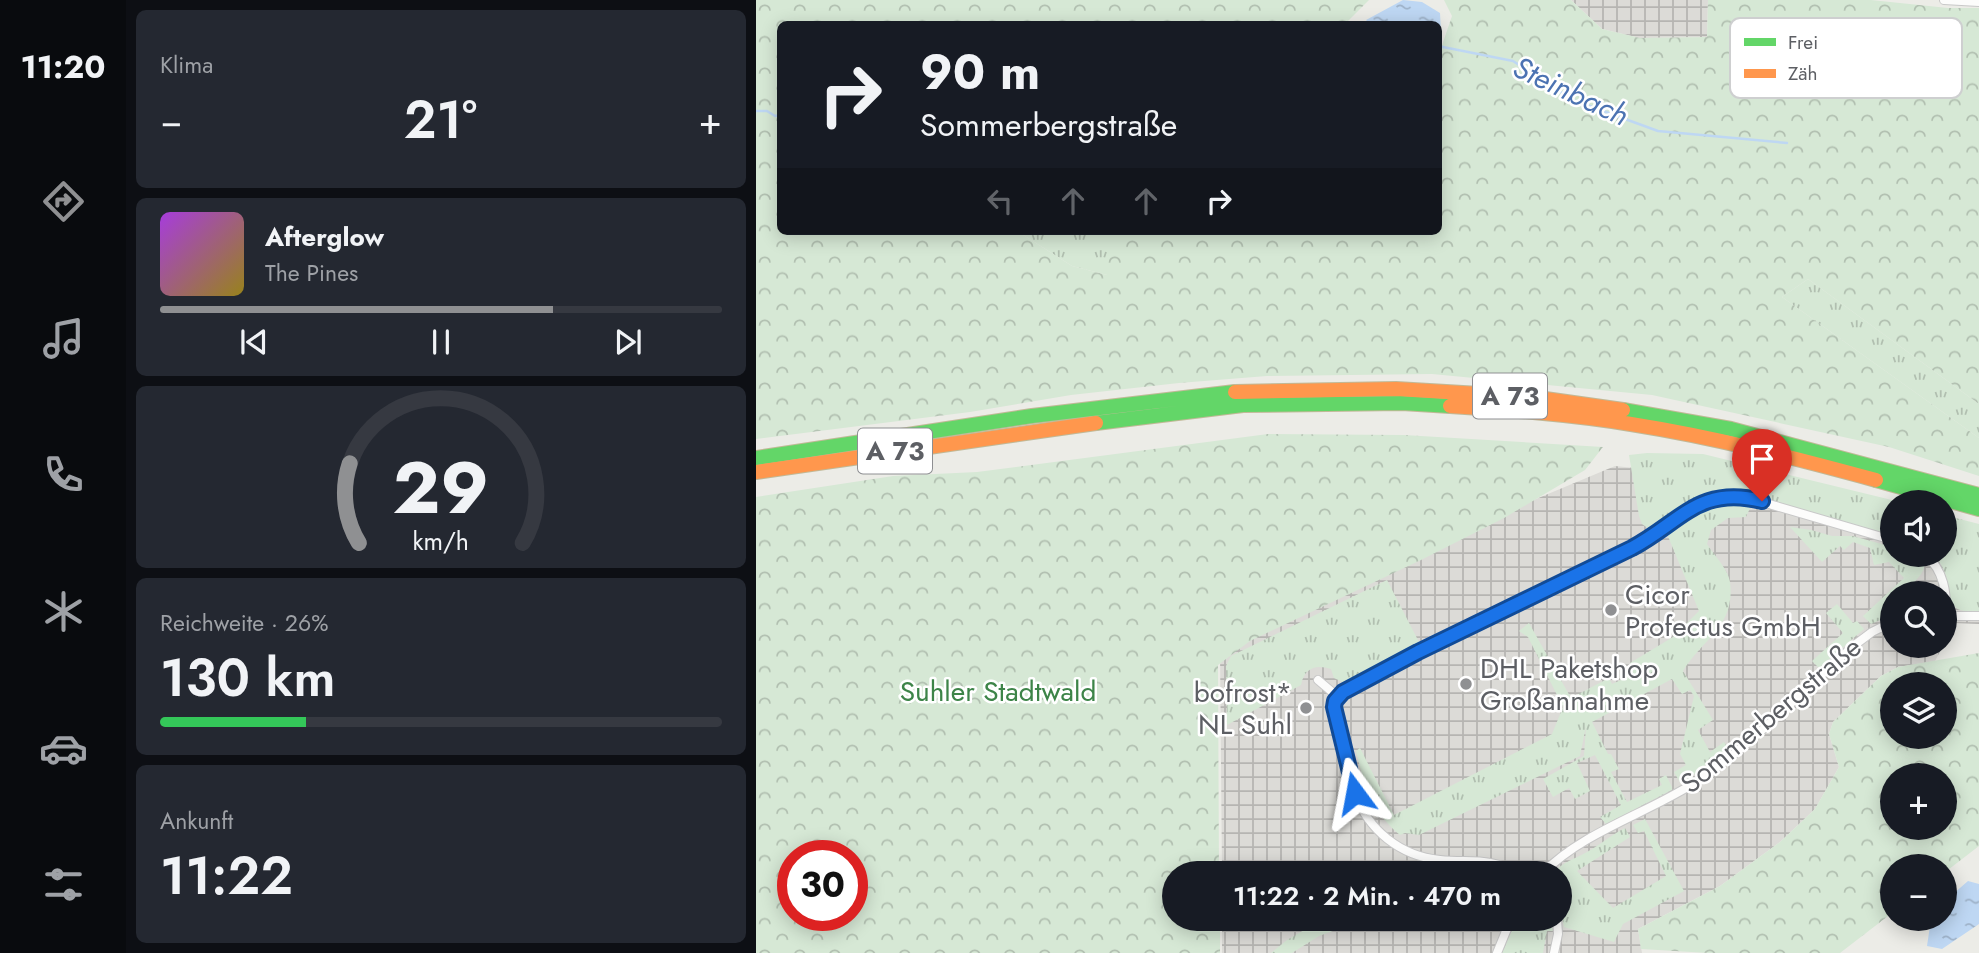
<!DOCTYPE html>
<html lang="de">
<head>
<meta charset="utf-8">
<style>
	:root { --surface:#171b24; --page:#242831; --text:#f1f3f6; --muted:#9ea1a6; --line:#363941; --accent:#8f9092 }
	body { margin:0; font-family:Jost,sans-serif; background:var(--page); color:var(--text); height:100vh; display:flex; flex-direction:column; font-size:26px; white-space:nowrap }
	* { box-sizing:border-box; margin:0 }
	p { font-size:23px; color:var(--muted) }
	.icon { flex:none; width:38px; height:38px; fill:none; stroke:currentColor; stroke-width:2; stroke-linecap:round; stroke-linejoin:round }
	.map { position:relative; flex:1; overflow:hidden }
	.panel { display:flex; flex-direction:column; gap:10px; padding:10px; background:#0d0f14; width:630px }
	.panel>* { flex:none }
	.hud { position:absolute; left:21px; top:21px; width:665px; height:214px; border-radius:10px; box-shadow:0 4px 18px #0003; background:#171b24; color:var(--text); overflow:hidden }
	.fabs { position:absolute; left:1124px; top:490px; display:grid; gap:14px }
	.fabs a { display:grid; place-items:center; width:77px; height:77px; border-radius:50%; background:var(--surface); box-shadow:0 4px 18px #0003; font-size:35px }
	.speed { position:absolute; left:21px; top:840px; display:flex; gap:14px; font-size:35px; font-weight:700; text-align:center }
	.speed>* { display:grid; place-content:center; width:91px; height:91px; border-radius:50%; background:var(--surface); box-shadow:0 4px 18px #0003; line-height:1 }
	.speed .limit { border:10px solid #d22; background:#fff; color:#111 }
	.pin { position:absolute; display:grid; place-items:center; width:60px; height:60px; color:#fff; margin:-72px -30px; border-radius:50% 50% 50% 0; rotate:-45deg; box-shadow:0 0 7px #0007 }
	.pin .icon { rotate:45deg }
	.me { position:absolute; width:77px; margin:-38px; rotate:347deg; stroke-linejoin:round; filter:drop-shadow(0 0 5px #0008) }
	.turn { display:flex; align-items:center; gap:24px; height:147px; padding:0 28px; font-size:32px }
	.turn .icon { width:91px; height:91px; stroke-width:2.5 }
	.turn b { display:block; font-size:49px; line-height:60px }
	.lanes { display:flex; align-items:center; height:66px; padding:0 28px; background:#0003; justify-content:center; gap:35px; direction:ltr }
	.lanes .off { opacity:.35 }
	.big { font-size:52px; font-weight:600; line-height:1.1 }
	.panel .card { flex:1; display:flex; flex-direction:column; justify-content:center; gap:10px; min-width:0; padding:0 24px; border-radius:10px; background:var(--page) }
	.panel .dial { align-items:center; gap:0 }
	.dial svg { height:182px; overflow:visible; fill:none; stroke:var(--line); stroke-width:7; stroke-linecap:round; text-anchor:middle }
	.dial text { fill:var(--text); stroke:none }
	.song { display:flex; align-items:center; gap:21px }
	.cover { width:84px; height:84px; border-radius:10px; background:linear-gradient(135deg,hsl(280 70% 55%),hsl(50 70% 35%)) }
	.played { height:7px; border-radius:4px; background:linear-gradient(90deg,var(--accent) 70%,var(--line) 70%) }
	.keys { display:flex; justify-content:space-around; direction:ltr }
	.heat { display:flex; justify-content:space-between; align-items:center; font-size:38px; direction:ltr }
	.charge { height:10px; border-radius:5px; background:linear-gradient(90deg,#34c759 26%,var(--line) 0) }
	.trip { position:absolute; left:406px; top:861px; width:410px; height:70px; border-radius:35px; background:var(--surface); box-shadow:0 4px 18px #0003; font-weight:600; line-height:70px; text-align:center }
	main { display:flex; flex:1; min-height:0 }
	.menu { display:flex; flex-direction:column; width:126px; justify-content:space-around; align-items:center; background:#090b0e; color:var(--muted) }
	.menu .icon { width:49px; height:49px }
	.menu .selected { color:var(--accent) }
	.menu b { font-size:32px; color:var(--text) }
	.map>svg:first-child { display:block }
	.industrial { fill:url(#industrial-grid) }
	.grass { fill:url(#grass-tufts) }
	.forest { fill:url(#forest-crowns); fill-rule:evenodd }
	.water { fill:url(#water-ripples) }
	.lines { fill:none; stroke-linecap:round; stroke-linejoin:round }
	.stream { stroke:#bed7f3; stroke-width:2.5 }
	.street-casing { stroke:#c8c8c8; stroke-width:10 }
	.fast-casing { stroke:#c1b997; stroke-width:16 }
	.slow-casing { stroke:#c1b997; stroke-width:16 }
	.street { stroke:#fcfcfb; stroke-width:8 }
	.fast { stroke:#63d668; stroke-width:14 }
	.slow { stroke:#ff974d; stroke-width:14 }
	.route-casing { stroke:#114b97; stroke-width:18 }
	.route { stroke:#1a73e8; stroke-width:12 }
	.poi-dot { fill:#8f9092; stroke:#fff; stroke-width:2.5 }
	.labels { text-anchor:middle; dominant-baseline:central; stroke-width:5; stroke-linejoin:round; paint-order:stroke }
	.shield { fill:#fff; stroke:#8e8f92; stroke-width:2 }
	.shield-label { font-size:26px; font-weight:bold; fill:#5d5f64 }
	.poi-label { font-size:28px; fill:#5d5f64; stroke:#fff; text-anchor:start }
	.park-label { font-size:28px; fill:#3d8448; stroke:#fff }
	.street-label { font-size:28px; fill:#5d5f64; stroke:#fff }
	.water-label { font-size:30px; font-style:italic; fill:#4c73b2; stroke:#fff }
	.key { fill:#fff; stroke:#cecfd0; stroke-width:2 }
	.key-label { font-size:19px; fill:#5d5f64 }
</style>
</head>
<body>
<main>
<nav class="menu">
<b>11:20</b>
<svg class="icon selected" aria-label="directions" viewBox="0 0 24 24"><path d="M12 3l9 9-9 9-9-9zM9 14v-3h6M13 9l2 2-2 2"/></svg>
<svg class="icon" aria-label="music" viewBox="0 0 24 24"><path d="M9 18V5l10-2v13"/><circle cx="6" cy="18" r="3"/><circle cx="16" cy="16" r="3"/></svg>
<svg class="icon" aria-label="phone" viewBox="0 0 24 24"><path d="M5 4h4l2 5-3 2q2 4 5 5l2-3 5 2v4C11 20 4 13 5 4z"/></svg>
<svg class="icon" aria-label="climate" viewBox="0 0 24 24"><path d="M12 3v18M4 7l16 10M4 17L20 7"/></svg>
<svg class="icon" aria-label="car" viewBox="0 0 24 24"><path d="M5 17H2v-5l4-1 3-4h7l3 4 3 1v5h-3M9 17h6M6 11h13"/><circle cx="7" cy="17" r="2"/><circle cx="17" cy="17" r="2"/></svg>
<svg class="icon" aria-label="filters" viewBox="0 0 24 24"><path d="M4 7h16M4 17h16"/><circle cx="9" cy="7" r="2"/><circle cx="15" cy="17" r="2"/></svg>
</nav>
<section class="panel">
<div class="card"><p>Klima</p>
<div class="heat"><a>−</a><b class="big">21°</b><a>+</a></div>
</div>
<div class="card">
<div class="song"><i class="cover"></i><div><b>Afterglow</b><p>The Pines</p></div></div>
<div class="played"></div>
<div class="keys"><svg class="icon" aria-label="previous" viewBox="0 0 24 24"><path d="M18 5L8 12l10 7zM5 5v14"/></svg><svg class="icon" aria-label="pause" viewBox="0 0 24 24"><path d="M8 5v14M16 5v14"/></svg><svg class="icon" aria-label="next" viewBox="0 0 24 24"><path d="M6 5l10 7-10 7zM19 5v14"/></svg></div>
</div>
<div class="card dial"><svg viewBox="0 0 100 80">
<path d="M14 69A42 42 0 1 1 86 69"/>
<path d="M14 69A42 42 0 0 1 10 34" stroke="#8f9092"/>
<text x="50" y="56" font-size="32" font-weight="700">29</text>
<text x="50" y="72" font-size="11">km/h</text>
</svg></div>
<div class="card"><p>Reichweite · 26%</p><b class="big">130 km</b><div class="charge"></div></div>
<div class="card"><p>Ankunft</p><b class="big">11:22</b></div>
</section>
<div class="map">
<svg width="1223" height="953" viewBox="0 0 1223 953">
	<defs>
		<pattern id="industrial-grid" width="8" height="8" patternUnits="userSpaceOnUse" patternTransform="scale(1.75)"><rect width="8" height="8" fill="#dcdbd7"/><path d="M0 4h8M4 0v8" fill="none" stroke="#b6b5b2"/></pattern>
		<pattern id="grass-tufts" width="24" height="20" patternUnits="userSpaceOnUse" patternTransform="scale(1.75)"><rect width="24" height="20" fill="#d6e8d5"/><path d="M3 7l-1-3M5 7V3M7 7l1-3M15 17l-1-3M17 17v-4M19 17l1-3" fill="none" stroke="#b1bfb0"/></pattern>
		<pattern id="forest-crowns" width="20" height="18" patternUnits="userSpaceOnUse" patternTransform="scale(1.75)"><rect width="20" height="18" fill="#d6e8d5"/><path d="M2 6a3 3 0 1 1 6 0M12 15a3 3 0 1 1 6 0" fill="none" stroke="#b1bfb0"/></pattern>
		<pattern id="water-ripples" width="26" height="14" patternUnits="userSpaceOnUse" patternTransform="scale(1.75)"><rect width="26" height="14" fill="#bed7f3"/><path d="M2 4q2-2 4 0t4 0M15 11q2-2 4 0t4 0" fill="none" stroke="#9eb2c8"/></pattern>
	</defs>
	<rect width="100%" height="100%" fill="#ecece7"/>
	<path class="industrial" d="M815,0H952L951,37L884,38L846,29Z
		M859,466L968,477L1136,510V555H1188L1223,527V624L1198,623L1188,643V593H1136V646H1187L1179,661L1142,667L1125,676L1077,722L1073,734L1083,767L1059,809L1024,842L964,886L882,929L886,953H466V919H803V873H466L464,648L656,551Z"/>
	<path class="grass" d="M261,231H351V275L316,266Z
		M1052,279L1223,404V438L1026,297Z
		M891,453L947,454L1144,502H1136V537L986,493L968,492L945,497L902,528L893,529L886,524L883,516L873,455Z
		M966,503L995,506L990,517L972,518L955,530L951,544C958,555 972,569 974,582C980,626 946,639 927,671L957,720L942,730L954,752L968,742L972,748L925,784L918,772L930,765L924,754L938,696L934,690L926,694L916,679L836,722L852,754H855L863,769L855,772L871,802L906,785L903,779L910,775L916,787V790L850,824L844,817L865,805L839,755L821,763L834,791L819,799L813,788L797,797L787,779L828,756L830,726L824,756L663,835L649,833L644,835C617,813 608,785 600,751L604,748L638,815L796,734L807,707L772,637L763,631L773,623L815,698L853,678L856,684L865,680L864,678L877,672L874,663L917,637L943,611L911,534L942,511Z
		M1188,515L1223,524V611C1176,616 1205,579 1177,555H1188Z
		M1034,527L1055,530L1076,536H1097L1136,547V555C1142,555 1152,553 1159,555C1183,562 1155,586 1147,593H1136V604L1131,608L1136,615L1115,624L1107,616L1148,578L1133,562L1118,565L1114,548L1097,542L1088,550L1084,546L1066,562Z
		M631,580L665,646L591,684L578,678L575,669C560,664 548,668 545,685L471,725L470,666L475,656Z
		M1081,604L1097,623L1101,621L1108,629L1063,668L1056,661L1087,633L1070,613Z
		M889,819L928,891L867,924L858,942L808,927L803,905V873H798C806,862 819,859 831,852C844,845 855,835 869,828L874,837L821,871L857,908L910,876L888,831L882,833L877,825Z
		M567,919H593L584,922L585,928L563,936L536,953H515L531,940Z
		M761,919H795L797,931H791L787,953H746Z"/>
	<path class="forest" d="M0,0H613L589,24H24V231H261L316,266L351,275V231H682L683,54L696,16L688,0H815L846,29L884,38L951,37L952,0H1115L1192,8H1223V404L1052,279L1026,297L1223,438V476L1133,447L896,395L676,374L511,376L423,383L315,395L214,412L0,439Z
		M512,434L648,435L847,447L829,470L748,518L665,560L494,641L462,665L463,873H418V919H464V953H0V497L137,476L221,472ZM37,856H96V915H37Z
		M1223,653V846L1188,873V866H1136V913L1084,953H952L885,949L882,929L964,886L1024,842L1059,809L1083,767L1073,734L1077,722L1125,676L1142,667ZM1188,684V737H1136V684ZM1188,775V828H1136V775Z"/>
	<path class="water" d="M647,0L666,2L684,13L685,32L683,39L682,24H614L610,20Z
		M1212,881L1223,884V924L1186,949L1171,946L1174,926L1178,919H1188L1189,901Z"/>
	<g class="lines">
		<path class="stream" d="M682,46L757,61L817,100L902,131L1031,143
			M0,111H11L19,116L24,115"/>
		<g class="street-casing">
			<path id="street" d="M1188,0L1223,2
				M1170,555C1188,571 1191,593 1190,616
				M1188,616H1223
				M562,680L582,697
				M763,873C733,857 715,863 684,860C644,856 612,830 599,793L578,707L579,701L587,692L661,652L876,548C918,526 937,493 989,497L1136,540
				M787,873C828,831 893,813 943,780C1000,742 1048,688 1100,644L1116,632L1136,622
				M741,953L755,919
				M798,953L802,934L801,919"/>
		</g>
		<g class="fast-casing">
			<path id="fast" d="M867,410L975,429L1223,495
				M340,423L487,405L646,403L694,406
				M0,458L276,416L479,392
				M1120,480L1223,509"/>
		</g>
		<g class="slow-casing">
			<path id="slow" d="M479,392L640,389L775,397L867,410
				M694,406C755,410 815,414 875,424C958,437 1039,458 1120,480
				M0,472L340,423"/>
		</g>
		<use href="#street" class="street"/>
		<use href="#fast" class="fast"/>
		<use href="#slow" class="slow"/>
	</g>
	<g class="lines">
		<g class="route-casing">
			<path id="route" d="M599,793L578,707L579,701L587,692L662,652L876,548C925,522 943,485 1006,501"/>
		</g>
		<use href="#route" class="route"/>
	</g>
	<g class="poi-dot">
		<circle cx="855" cy="610" r="7"/>
		<circle cx="710" cy="684" r="7"/>
		<circle cx="550" cy="708" r="7"/>
	</g>
	<g class="labels">
		<g class="shield">
			<rect x="717" y="373.5" width="74" height="45" rx="5"/>
			<rect x="102" y="428.5" width="74" height="45" rx="5"/>
		</g>
		<g class="shield-label">
			<text x="754" y="396">A 73</text>
			<text x="139" y="451">A 73</text>
		</g>
		<g class="poi-label">
			<text x="869" y="594">Cicor<tspan x="869" dy="32">Profectus GmbH</tspan></text>
			<text x="724" y="668">DHL Paketshop<tspan x="724" dy="32">Großannahme</tspan></text>
			<text x="536" y="692" text-anchor="end">bofrost*<tspan x="536" dy="32">NL Suhl</tspan></text>
		</g>
		<g class="park-label">
			<text x="242" y="691">Suhler Stadtwald</text>
		</g>
		<g class="street-label">
			<text transform="translate(1015 715) rotate(-40)">Sommerbergstraße</text>
		</g>
		<g class="water-label">
			<text transform="translate(815 91) rotate(25)">Steinbach</text>
		</g>
	</g>
	<rect x="974" y="18" width="232" height="80" rx="10" class="key"/>
	<rect x="988" y="38" width="32" height="8" fill="#63d668"/>
	<rect x="988" y="69" width="32" height="9" fill="#ff974d"/>
	<g class="key-label">
		<text x="1032" y="49">Frei</text>
		<text x="1032" y="80">Zäh</text>
	</g>
</svg>
<div class="fabs">
<a><svg class="icon" aria-label="sound" viewBox="0 0 24 24"><path d="M4 9h4l5-4v14l-5-4H4zM17 9q2 3 0 6"/></svg></a>
<a><svg class="icon" aria-label="search" viewBox="0 0 24 24"><circle cx="10" cy="10" r="6"/><path d="M15 15l6 6"/></svg></a>
<a><svg class="icon" aria-label="layers" viewBox="0 0 24 24"><path d="M12 4l9 5-9 5-9-5zM3 14l9 5 9-5"/></svg></a>
<a>+</a>
<a>−</a>
</div>
<div class="speed"><div class="limit">30</div></div>
<div class="pin" style="left:1006px;top:501px;background:#d93025"><svg class="icon" aria-label="arrive" viewBox="0 0 24 24"><path d="M6 21V4h12l-3 4 3 4H6"/></svg></div>
<svg class="me" style="left:599px;top:793px" viewBox="-20 -20 40 40"><path d="M0-17L14 15 0 8-14 15z" fill="#1a73e8" stroke="#fff" stroke-width="4"/></svg>
<div class="trip">11:22 · 2 Min. · 470 m</div>
<div class="hud">
<div class="turn"><svg class="icon" aria-label="right" viewBox="0 0 24 24"><path d="M7 20v-9h11M14 6l5 5-5 5"/></svg><div><b>90 m</b>Sommerbergstraße</div></div>
<div class="lanes"><svg class="icon off" aria-label="left" viewBox="0 0 24 24"><path d="M17 20v-9H6M10 6l-5 5 5 5"/></svg><svg class="icon off" aria-label="ahead" viewBox="0 0 24 24"><path d="M12 20V5M6 11l6-6 6 6"/></svg><svg class="icon off" aria-label="ahead" viewBox="0 0 24 24"><path d="M12 20V5M6 11l6-6 6 6"/></svg><svg class="icon" aria-label="right" viewBox="0 0 24 24"><path d="M7 20v-9h11M14 6l5 5-5 5"/></svg></div>
</div>
</div>
</main>
</body>
</html>
